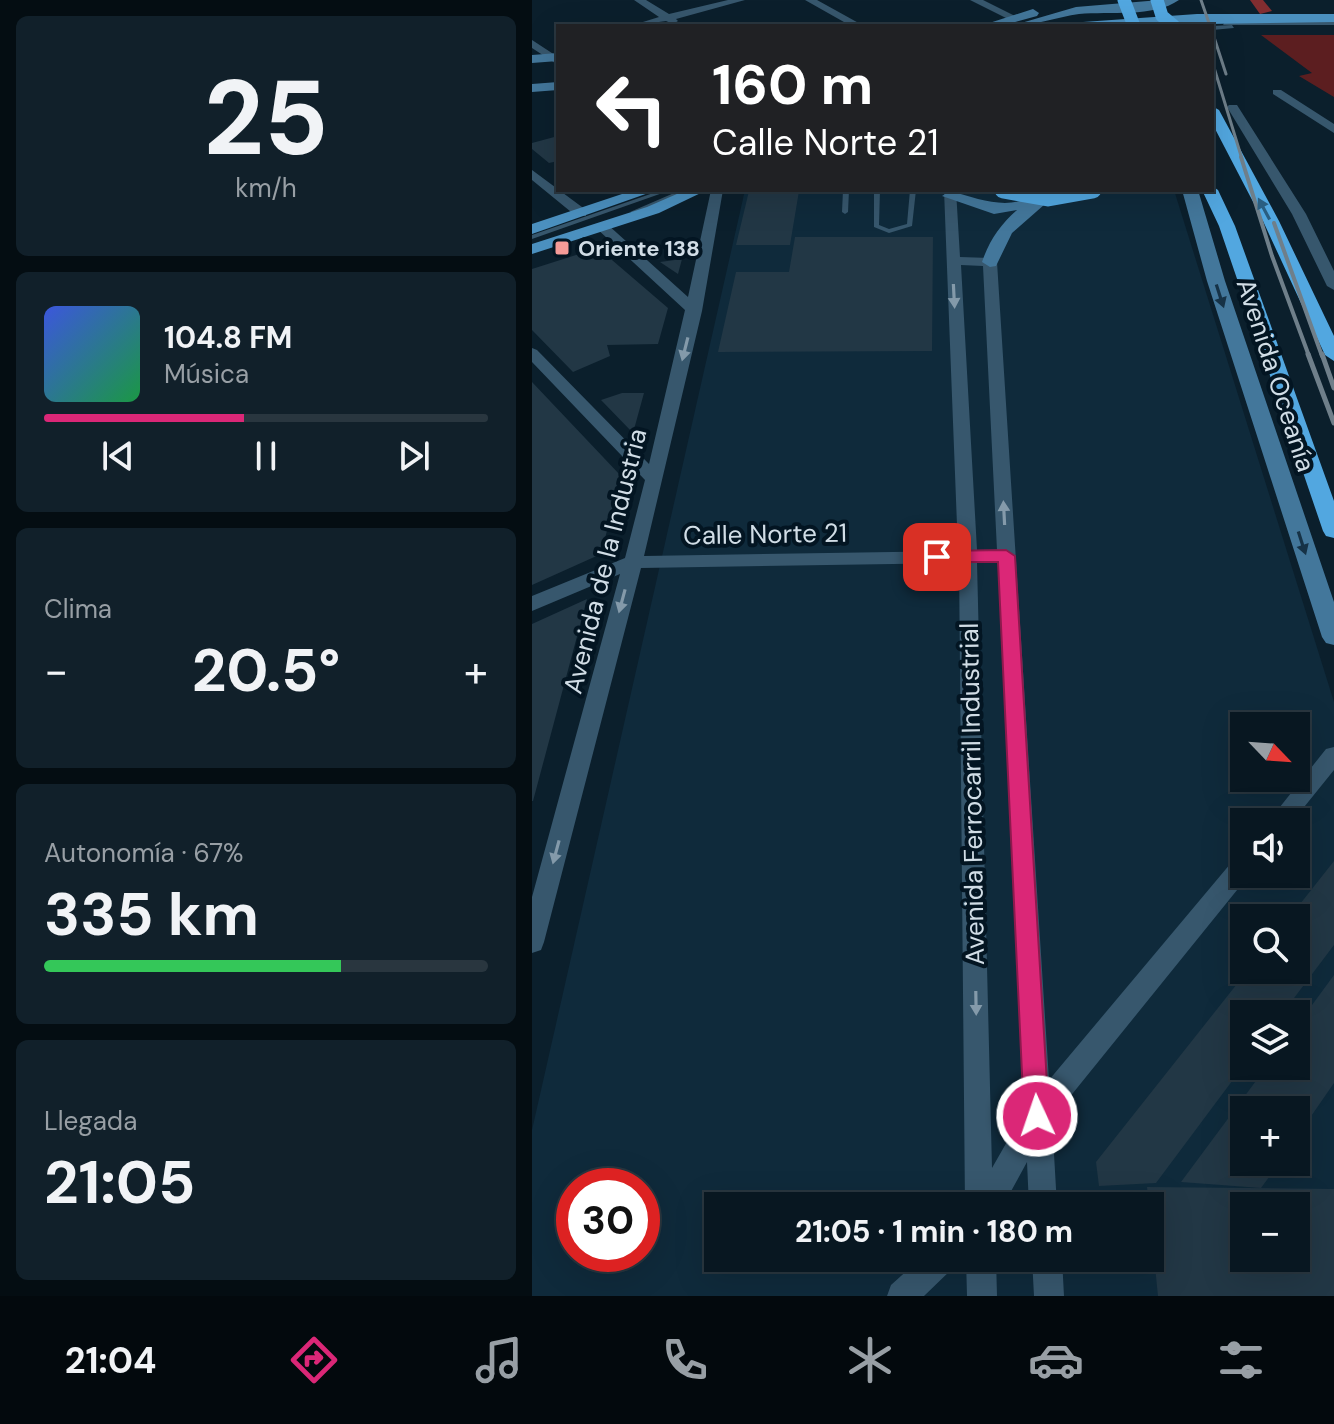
<!DOCTYPE html>
<html lang="es">
<head>
<meta charset="utf-8">
<style>
	:root { --surface:#081721; --page:#11202a; --text:#f1f3f6; --muted:#989fa5; --line:#29363f; --accent:#db2777 }
	body { margin:0; font-family:"DM Sans",sans-serif; background:var(--page); color:var(--text); height:100vh; display:flex; flex-direction:column; font-size:30px; white-space:nowrap }
	* { box-sizing:border-box; margin:0 }
	p { font-size:26px; color:var(--muted) }
	.icon { flex:none; width:44px; height:44px; fill:none; stroke:currentColor; stroke-width:2; stroke-linecap:round; stroke-linejoin:round }
	.map { position:relative; flex:1; overflow:hidden }
	.panel { display:flex; flex-direction:column; gap:16px; padding:16px; background:#040d12; width:532px }
	.panel>* { flex:none }
	.top-card { position:absolute; left:24px; top:24px; width:658px; height:168px; border-radius:0px; box-shadow:0 8px 32px #0002,0 0 0 2px var(--line); background:#202124; color:#fff; overflow:hidden }
	.needle { width:52px; rotate:115deg }
	.controls { position:absolute; left:698px; top:712px; display:grid; gap:16px }
	.controls a { display:grid; place-items:center; width:80px; height:80px; border-radius:0px; background:var(--surface); box-shadow:0 8px 32px #0002,0 0 0 2px var(--line); font-size:40px }
	.speed { position:absolute; left:24px; top:1168px; display:flex; gap:16px; font-size:40px; font-weight:700; text-align:center }
	.speed>* { display:grid; place-content:center; width:104px; height:104px; border-radius:50%; background:var(--surface); box-shadow:0 8px 32px #0002,0 0 0 2px var(--line); line-height:1 }
	.speed .limit { border:12px solid #d22; background:#fff; color:#111 }
	.pin { position:absolute; display:grid; place-items:center; width:68px; height:68px; color:#fff; margin:-34px; border-radius:16px; box-shadow:0 4px 12px #0006 }
	.me { position:absolute; width:88px; margin:-44px; rotate:357deg; stroke-linejoin:round; filter:drop-shadow(0 0 6px #0008) }
	.turn { display:flex; align-items:center; gap:28px; height:168px; padding:0 24px; font-size:36px }
	.turn .icon { width:104px; height:104px; stroke-width:2.5 }
	.turn b { display:block; font-size:56px; line-height:68px }
	.big { font-size:60px; font-weight:700; line-height:1.1 }
	.panel .card { flex:1; display:flex; flex-direction:column; justify-content:center; gap:12px; min-width:0; padding:0 28px; border-radius:12px; background:var(--page) }
	.panel .dial { align-items:center; gap:0 }
	.dial b { font-size:104px; line-height:1 }
	.song { display:flex; align-items:center; gap:24px }
	.cover { width:96px; height:96px; border-radius:12px; background:linear-gradient(135deg,hsl(230 70% 55%),hsl(140 70% 35%)) }
	.played { height:8px; border-radius:4px; background:linear-gradient(90deg,var(--accent) 45%,var(--line) 45%) }
	.keys { display:flex; justify-content:space-around; direction:ltr }
	.heat { display:flex; justify-content:space-between; align-items:center; font-size:44px; direction:ltr }
	.charge { height:12px; border-radius:6px; background:linear-gradient(90deg,#34c759 67%,var(--line) 0) }
	.trip { position:absolute; left:172px; top:1192px; width:460px; height:80px; border-radius:0px; background:var(--surface); box-shadow:0 8px 32px #0002,0 0 0 2px var(--line); font-weight:700; line-height:80px; text-align:center }
	.menu { display:flex; height:128px; justify-content:space-around; align-items:center; background:#03090d; color:var(--muted) }
	.menu .icon { width:56px; height:56px }
	.menu .active { color:var(--accent) }
	.menu b { font-size:36px; color:var(--text) }
	main { display:flex; flex:1; min-height:0 }
	.map>svg:first-child { display:block }
	.built { fill:#0f2a3b; fill-rule:evenodd }
	.green { fill:#5c1e20 }
	.lines { fill:none; stroke-linecap:round; stroke-linejoin:round }
	.canal { fill:#822d30; fill-rule:evenodd }
	.building { fill:#223745; fill-rule:evenodd }
	.lane { fill:#37576d; fill-rule:evenodd }
	.street { fill:#37576d; fill-rule:evenodd }
	.secondary { fill:#43779b; fill-rule:evenodd }
	.primary { fill:#4b90bf; fill-rule:evenodd }
	.highway { fill:#52a7e0; fill-rule:evenodd }
	.rail-far2 { stroke:#6f7f8a; stroke-width:3 }
	.rail-far1 { stroke:#6f7f8a; stroke-width:4 }
	.rail { stroke:#6f7f8a; stroke-width:5 }
	.highway-bridge-far1 { stroke:#52a7e0; stroke-width:13 }
	.highway-bridge { stroke:#52a7e0; stroke-width:17 }
	.oneway { fill:#2a5e81 }
	.oneway2 { fill:#849aaa }
	.oneway3 { fill:#163246 }
	.route { fill:#db2777; stroke:#8e194d; stroke-width:2 }
	.poi-dot { fill:#f59b98; stroke:#031522; stroke-width:3 }
	.labels { text-anchor:middle; dominant-baseline:central; stroke-width:8; stroke-linejoin:round; paint-order:stroke }
	.far-poi-label { font-size:22px; font-weight:bold; fill:#d1dde6; stroke:#031522; text-anchor:start }
	.street-label { font-size:26px; fill:#d1dde6; stroke:#031522 }
</style>
</head>
<body>
<main>
<section class="panel">
<div class="card dial"><b>25</b><p>km/h</p></div>
<div class="card">
<div class="song"><i class="cover"></i><div><b>104.8 FM</b><p>Música</p></div></div>
<div class="played"></div>
<div class="keys"><svg class="icon" aria-label="previous" viewBox="0 0 24 24"><path d="M18 5L8 12l10 7zM5 5v14"/></svg><svg class="icon" aria-label="pause" viewBox="0 0 24 24"><path d="M8 5v14M16 5v14"/></svg><svg class="icon" aria-label="next" viewBox="0 0 24 24"><path d="M6 5l10 7-10 7zM19 5v14"/></svg></div>
</div>
<div class="card"><p>Clima</p>
<div class="heat"><a>−</a><b class="big">20.5°</b><a>+</a></div>
</div>
<div class="card"><p>Autonomía · 67%</p><b class="big">335 km</b><div class="charge"></div></div>
<div class="card"><p>Llegada</p><b class="big">21:05</b></div>
</section>
<div class="map">
<svg width="802" height="1296" viewBox="0 0 802 1296">
	<rect width="100%" height="100%" fill="#0b1f2c"/>
	<path class="built" d="M213,190H642L802,702V1296H0V1130ZM712,726H764V778H712ZM712,822H764V874H712ZM712,918H764V970H712ZM712,1014H764V1066H712ZM712,1110H764V1162H712ZM42,1186H110V1254H42ZM186,1206H618V1258H186ZM712,1206H764V1258H712Z"/>
	<path class="green" d="M729,35H802V97L767,76L780,73Z"/>
	<g class="lines">
		<path class="canal" d="M718,0H731L740,11L728,14Z"/>
	</g>
	<path class="building" d="M26,136V161L17,163L0,149V143Z
		M217,191H267L258,245H204Z
		M263,237H401L400,351L186,352L204,272H257Z
		M66,248L136,308L126,344L75,345L78,356L41,372L0,330V269Z
		M150,259L146,274L128,262Z
		M0,382L89,476L69,554L0,585Z
		M90,393H112L101,433L69,400Z
		M55,599L1,801H0V624Z
		M802,861V945L750,1014H712V1065L624,1183L567,1186L564,1162L716,970H764V918H757Z
		M802,975V1083L764,1138V1110H712V1162H748L729,1188L649,1182L735,1066H764V1027Z
		M615,1187L802,1189V1296H626ZM712,1206H764V1258H712Z"/>
	<g class="lines">
		<path class="lane" d="M802,21V25H700L702,28L680,30V26L700,25H691L693,22Z
			M633,23L635,26H600L603,24Z
			M130,190H139L0,239V235Z
			M149,190H158L103,213L98,212Z
			M311,190H317L316,212L313,214L310,212Z
			M342,190H348L347,225L357,229L375,224L378,190H384L380,226L357,233L342,227Z"/>
		<path class="street" d="M102,0H114L137,14L196,0H213L144,19L146,21L141,24L134,21L98,26L127,17Z
			M273,0H285L332,26H319Z
			M438,0H451L489,19L480,21Z
			M0,40L26,57V65L0,48Z
			M741,90H749L802,124V133L741,94Z
			M697,105H705L774,214L802,271V290L795,286L760,214L695,107Z
			M0,170L54,210V216H44L0,180Z
			M179,190H191L170,311L112,556L426,551L412,190H424L428,257L458,258L465,262L517,1080L704,857L712,854V874H718L520,1119L525,1206H497L495,1162L471,1206H433L427,563L109,568L12,942L9,950L0,953V897L88,574L0,611V596L93,558L113,480L0,362V348L5,350L117,464L153,310L63,227L75,224L156,297ZM429,265L451,266L465,550H445ZM466,562L492,1112L460,1168L445,563Z
			M802,747V770L760,822H736L794,749Z
			M389,1258H426L421,1268L392,1296H355L359,1285Z
			M434,1258H464L465,1296H435Z
			M500,1258H530L532,1296H502Z"/>
		<path class="secondary" d="M628,0H647C621,18 578,11 547,14C524,17 503,26 479,26L544,7Z
			M501,9L507,13L505,16L468,26H448Z
			M26,53V61L0,63V55Z
			M26,82V90L0,92V84Z
			M511,190H529L480,233L464,266L458,267L450,262C457,241 468,225 485,210L462,214L410,196L418,191C451,200 480,213 511,190Z
			M650,190H666L693,281L802,602V645L794,643L790,637L675,281Z"/>
		<path class="primary" d="M665,14H802V22L545,26L551,22Z
			M102,190H125L0,234V224Z
			M154,190H175L127,213L0,254V244L115,207Z"/>
		<path class="highway" d="M680,106L687,110L747,221L802,336V361L793,355L731,221L680,123Z
			M680,186L686,190L703,226L802,501V538L794,536L791,531L687,226L670,190H680Z"/>
		<path class="rail-far2" d="M669,0L678,26
			M680,31L694,74
			M680,61L710,159"/>
		<path class="rail-far1" d="M709,157L740,256L777,356
			M742,223L790,356"/>
		<path class="rail" d="M776,354L802,423
			M790,354L802,388"/>
		<path class="highway-bridge-far1" d="M592,0L602,26
			M625,0L630,16L642,26"/>
		<path class="highway-bridge" d="M471,190L516,198L561,190"/>
	</g>
	<defs><path id="oneway-solid" d="M-6-.8H1V-3.2L6.5 0L1 3.2V.8H-6Z" transform="scale(2)"/></defs>
	<use class="oneway" href="#oneway-solid" transform="translate(732 209) rotate(-118)"/>
	<g class="oneway2">
		<use href="#oneway-solid" transform="translate(422 296) rotate(87)"/>
		<use href="#oneway-solid" transform="translate(153 349) rotate(104)"/>
		<use href="#oneway-solid" transform="translate(472 513) rotate(-93)"/>
		<use href="#oneway-solid" transform="translate(90 601) rotate(105)"/>
		<use href="#oneway-solid" transform="translate(24 852) rotate(105)"/>
		<use href="#oneway-solid" transform="translate(444 1003) rotate(89)"/>
	</g>
	<g class="oneway3">
		<use href="#oneway-solid" transform="translate(688 296) rotate(72)"/>
		<use href="#oneway-solid" transform="translate(770 543) rotate(72)"/>
	</g>
	<path class="route" d="M474,550L483,556L517,1116L514,1125L505,1128L496,1125L492,1116L466,562H405L397,557L405,551Z"/>
	<rect class="poi-dot" x="22" y="240" width="16" height="16" rx="4"/>
	<g class="labels">
		<g class="far-poi-label">
			<text x="46" y="248">Oriente 138</text>
		</g>
		<g class="street-label">
			<text transform="translate(744 375) rotate(72)">Avenida Oceanía</text>
			<text transform="translate(233 534) rotate(-1)">Calle Norte 21</text>
			<text transform="translate(73 561) rotate(-76)">Avenida de la Industria</text>
			<text transform="translate(440 794) rotate(-91)">Avenida Ferrocarril Industrial</text>
		</g>
	</g>
</svg>
<div class="controls">
<a><svg class="needle" viewBox="-14 -14 28 28"><path d="M0-13l5 13h-10z" fill="#e53935"/><path d="M0 13l5-13h-10z" fill="#989fa5"/></svg></a>
<a><svg class="icon" aria-label="sound" viewBox="0 0 24 24"><path d="M4 9h4l5-4v14l-5-4H4zM17 9q2 3 0 6"/></svg></a>
<a><svg class="icon" aria-label="search" viewBox="0 0 24 24"><circle cx="10" cy="10" r="6"/><path d="M15 15l6 6"/></svg></a>
<a><svg class="icon" aria-label="layers" viewBox="0 0 24 24"><path d="M12 4l9 5-9 5-9-5zM3 14l9 5 9-5"/></svg></a>
<a>+</a>
<a>−</a>
</div>
<div class="speed"><div class="limit">30</div></div>
<div class="pin" style="left:405px;top:557px;background:#d93025"><svg class="icon" aria-label="arrive" viewBox="0 0 24 24"><path d="M6 21V4h12l-3 4 3 4H6"/></svg></div>
<svg class="me" style="left:505px;top:1116px" viewBox="-20 -20 40 40"><circle r="17" fill="#db2777" stroke="#fff" stroke-width="3"/><path d="M0-11L8 9 0 5-8 9z" fill="#fff"/></svg>
<div class="trip">21:05 · 1 min · 180 m</div>
<div class="top-card">
<div class="turn"><svg class="icon" aria-label="left" viewBox="0 0 24 24"><path d="M17 20v-9H6M10 6l-5 5 5 5"/></svg><div><b>160 m</b>Calle Norte 21</div></div>
</div>
</div>
</main>
<nav class="menu">
<b>21:04</b>
<svg class="icon active" aria-label="directions" viewBox="0 0 24 24"><path d="M12 3l9 9-9 9-9-9zM9 14v-3h6M13 9l2 2-2 2"/></svg>
<svg class="icon" aria-label="music" viewBox="0 0 24 24"><path d="M9 18V5l10-2v13"/><circle cx="6" cy="18" r="3"/><circle cx="16" cy="16" r="3"/></svg>
<svg class="icon" aria-label="phone" viewBox="0 0 24 24"><path d="M5 4h4l2 5-3 2q2 4 5 5l2-3 5 2v4C11 20 4 13 5 4z"/></svg>
<svg class="icon" aria-label="climate" viewBox="0 0 24 24"><path d="M12 3v18M4 7l16 10M4 17L20 7"/></svg>
<svg class="icon" aria-label="car" viewBox="0 0 24 24"><path d="M5 17H2v-5l4-1 3-4h7l3 4 3 1v5h-3M9 17h6M6 11h13"/><circle cx="7" cy="17" r="2"/><circle cx="17" cy="17" r="2"/></svg>
<svg class="icon" aria-label="filters" viewBox="0 0 24 24"><path d="M4 7h16M4 17h16"/><circle cx="9" cy="7" r="2"/><circle cx="15" cy="17" r="2"/></svg>
</nav>
</body>
</html>
